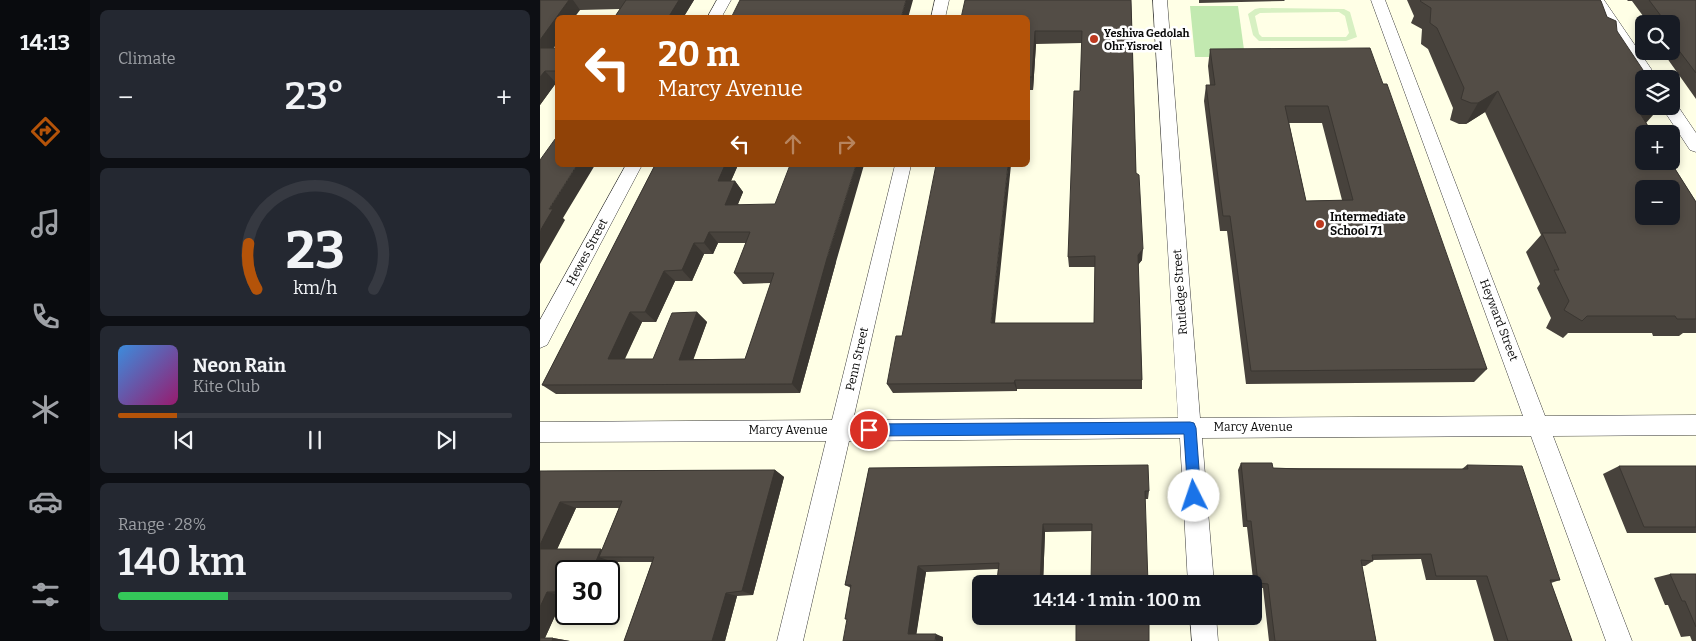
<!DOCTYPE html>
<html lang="en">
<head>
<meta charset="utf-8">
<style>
	:root { --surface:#171b24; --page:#242831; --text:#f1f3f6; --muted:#9ea1a6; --line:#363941; --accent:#b45309 }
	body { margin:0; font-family:Bitter,serif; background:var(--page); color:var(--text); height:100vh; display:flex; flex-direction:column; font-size:19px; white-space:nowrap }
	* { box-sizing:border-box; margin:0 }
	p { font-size:16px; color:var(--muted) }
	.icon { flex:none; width:28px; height:28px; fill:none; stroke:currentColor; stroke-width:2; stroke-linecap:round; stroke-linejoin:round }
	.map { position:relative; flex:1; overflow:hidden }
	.panel { display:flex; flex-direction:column; gap:10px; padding:10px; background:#0d0f14; width:450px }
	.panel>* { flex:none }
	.hud { position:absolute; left:15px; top:15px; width:475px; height:152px; border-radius:8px; box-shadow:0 2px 8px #0003; background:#b45309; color:#fff; overflow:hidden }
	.controls { position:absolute; left:1095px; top:15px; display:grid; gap:10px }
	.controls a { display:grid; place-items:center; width:45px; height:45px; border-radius:8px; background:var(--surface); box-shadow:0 2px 8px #0003; font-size:25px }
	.speed { position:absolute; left:15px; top:560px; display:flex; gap:10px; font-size:25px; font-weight:700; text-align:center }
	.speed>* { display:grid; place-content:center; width:65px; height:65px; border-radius:50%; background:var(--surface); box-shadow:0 2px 8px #0003; line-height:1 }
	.speed .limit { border:2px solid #111; border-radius:8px; background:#fff; color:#111 }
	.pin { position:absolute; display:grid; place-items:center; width:42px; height:42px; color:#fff; margin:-21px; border:2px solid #fff; border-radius:50%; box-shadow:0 1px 5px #0007 }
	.me { position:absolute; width:55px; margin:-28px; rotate:356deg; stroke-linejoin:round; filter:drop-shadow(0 0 4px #0008) }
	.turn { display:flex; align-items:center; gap:18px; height:105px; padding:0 20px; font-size:22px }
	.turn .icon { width:65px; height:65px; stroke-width:2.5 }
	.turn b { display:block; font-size:35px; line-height:42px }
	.lanes { display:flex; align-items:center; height:48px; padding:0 20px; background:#0003; justify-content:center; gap:25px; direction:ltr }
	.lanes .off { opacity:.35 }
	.big { font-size:38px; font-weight:600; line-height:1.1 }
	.panel .tile { flex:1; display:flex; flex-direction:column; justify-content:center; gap:8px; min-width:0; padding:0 18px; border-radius:8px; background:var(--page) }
	.panel .dial { align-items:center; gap:0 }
	.dial svg { height:130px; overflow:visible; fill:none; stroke:var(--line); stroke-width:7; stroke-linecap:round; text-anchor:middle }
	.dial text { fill:var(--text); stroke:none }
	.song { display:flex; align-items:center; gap:15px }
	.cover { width:60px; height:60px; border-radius:8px; background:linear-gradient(135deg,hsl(210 70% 55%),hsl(320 70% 35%)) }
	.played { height:5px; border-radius:2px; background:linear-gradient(90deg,var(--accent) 15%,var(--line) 15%) }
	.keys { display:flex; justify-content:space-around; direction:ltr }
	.heat { display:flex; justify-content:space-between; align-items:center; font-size:28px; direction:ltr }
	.charge { height:8px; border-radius:4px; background:linear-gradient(90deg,#34c759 28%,var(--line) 0) }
	.trip { position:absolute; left:432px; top:575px; width:290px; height:50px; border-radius:8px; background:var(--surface); box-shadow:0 2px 8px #0003; font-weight:600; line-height:50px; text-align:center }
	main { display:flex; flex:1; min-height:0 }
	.dock { display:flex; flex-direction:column; width:90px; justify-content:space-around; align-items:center; background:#090b0e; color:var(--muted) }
	.dock .icon { width:35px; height:35px }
	.dock .selected { color:var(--accent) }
	.dock b { font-size:22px; color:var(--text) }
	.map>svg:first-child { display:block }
	.green { fill:#c2e9b0 }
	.pitch { fill:#d7f0c2; fill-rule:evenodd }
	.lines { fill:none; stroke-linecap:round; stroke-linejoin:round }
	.minor-casing { stroke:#3d3d3d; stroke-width:1 }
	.minor { fill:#fff; fill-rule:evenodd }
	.wall { fill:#47423c; fill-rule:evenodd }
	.shaded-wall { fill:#3a3631 }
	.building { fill:#534d46; stroke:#3a3631; fill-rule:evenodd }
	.route { fill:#1a73e8; stroke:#114b97 }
	.poi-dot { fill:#bd391f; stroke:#fff; stroke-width:2 }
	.labels { text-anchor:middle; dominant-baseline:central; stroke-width:5; stroke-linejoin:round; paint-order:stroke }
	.far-poi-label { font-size:11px; font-weight:bold; fill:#0a0a0a; stroke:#fff; text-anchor:start }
	.poi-label { font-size:12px; font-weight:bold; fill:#0a0a0a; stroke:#fff; text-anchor:start }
	.street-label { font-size:12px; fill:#0a0a0a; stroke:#fff }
</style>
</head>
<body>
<main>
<nav class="dock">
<b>14:13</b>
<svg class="icon selected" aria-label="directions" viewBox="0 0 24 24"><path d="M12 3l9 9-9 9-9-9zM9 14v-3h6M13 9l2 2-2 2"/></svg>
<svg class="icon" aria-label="music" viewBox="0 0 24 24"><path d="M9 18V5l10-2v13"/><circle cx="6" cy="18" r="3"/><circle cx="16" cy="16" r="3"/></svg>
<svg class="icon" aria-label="phone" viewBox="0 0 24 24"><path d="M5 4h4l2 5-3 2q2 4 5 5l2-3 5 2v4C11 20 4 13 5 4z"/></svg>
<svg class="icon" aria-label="climate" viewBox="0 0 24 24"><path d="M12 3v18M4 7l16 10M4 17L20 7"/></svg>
<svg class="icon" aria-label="car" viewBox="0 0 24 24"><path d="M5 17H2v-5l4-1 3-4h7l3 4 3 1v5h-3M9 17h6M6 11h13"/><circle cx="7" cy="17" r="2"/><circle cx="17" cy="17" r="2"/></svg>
<svg class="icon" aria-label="filters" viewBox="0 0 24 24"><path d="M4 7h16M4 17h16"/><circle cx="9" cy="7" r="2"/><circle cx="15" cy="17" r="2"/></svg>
</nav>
<section class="panel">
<div class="tile"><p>Climate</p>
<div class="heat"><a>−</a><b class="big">23°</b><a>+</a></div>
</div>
<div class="tile dial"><svg viewBox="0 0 100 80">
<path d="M14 69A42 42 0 1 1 86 69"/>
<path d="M14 69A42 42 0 0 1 9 41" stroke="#b45309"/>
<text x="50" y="56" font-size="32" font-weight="700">23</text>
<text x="50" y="72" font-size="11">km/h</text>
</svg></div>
<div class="tile">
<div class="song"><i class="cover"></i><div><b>Neon Rain</b><p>Kite Club</p></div></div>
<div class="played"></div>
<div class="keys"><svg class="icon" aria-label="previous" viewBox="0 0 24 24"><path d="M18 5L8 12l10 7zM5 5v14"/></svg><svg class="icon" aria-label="pause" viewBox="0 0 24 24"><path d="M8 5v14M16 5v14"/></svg><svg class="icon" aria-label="next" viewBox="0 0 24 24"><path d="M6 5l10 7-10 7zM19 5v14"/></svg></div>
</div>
<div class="tile"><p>Range · 28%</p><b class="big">140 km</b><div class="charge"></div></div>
</section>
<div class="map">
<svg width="1156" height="641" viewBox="0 0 1156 641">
	<rect width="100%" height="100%" fill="#ffffe6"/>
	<path class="green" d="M650,6H698L705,57H655Z"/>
	<path class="pitch" d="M720,8L804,9L810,12L817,37L806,41H719L713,35L708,14L715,9ZM799,12L805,16L809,33L806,37H722L719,34L715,16L720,13Z"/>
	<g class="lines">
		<g class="minor-casing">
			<path id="minor" d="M177,0H191L181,18H167Z
				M395,0H409L405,18H391Z
				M613,0H627L660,418L983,416L831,0H845L1005,416L1156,415V435L1013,436L1092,641H1066L991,436L662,438L674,584H648L640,438L309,441L263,641H237L286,441L0,442V422L292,420L355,165H371L313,420L638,418Z
				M1050,0H1064L1118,79H1104V81Z
				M1131,101L1135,102L1156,133V152L1150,150L1121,106H1131Z
				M86,165H102L7,345L0,348V320Z
				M650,616H676L678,641H652Z"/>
		</g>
		<use href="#minor" class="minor"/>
	</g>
	<path class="wall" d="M0,0H154L143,18H74L80,9L40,10L18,18V42L13,48H18V83H16L0,105Z
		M591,0L596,173L602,260L598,265L602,380V389H477V391L353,393L347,384L362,336L455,323H554L555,267H529L528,257L540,91L542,43L496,44L493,90H488V18Z
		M659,0H745L744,1L659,3Z
		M867,0H1060L1067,17L1077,31L1106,123L1156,202V333H1143L1139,336H1113L1112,333H1028L1023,338L1006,328L1011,318L997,288L1000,284L986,252L1001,235L945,112L926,124H919L910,120L913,108L888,49L881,44L882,29L871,23L874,16Z
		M1087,0H1156V99L1122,51H1131V24H1109L1092,1H1088Z
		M670,49L843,84L947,369L934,382L706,384L687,231H680L664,101L666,85H670L668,66ZM749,123H782L802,200L766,201Z
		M115,165H198L191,181H195L203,192L198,204L296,262L260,393L16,394L2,385ZM178,243H206L194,273L203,284L231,283L205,359H153L167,322L157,312L113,359H85L102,322H116L135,281H152L164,254H173Z
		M701,463L733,468L922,469L927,465L1020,580L1011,583L1032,641H954L936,580H886L881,559L833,560V561L825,566H822L836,641H729L723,588H714L707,527H703L698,470Z
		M1079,466H1156V533H1087L1063,474Z
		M329,468L609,491L608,499H605L552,531L505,532L503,584H458L457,582L458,569L386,572L376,634L403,637V641L305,619L311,588L305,585Z
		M235,470L244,477L213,595L197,596L185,641H84L112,562H73L26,571V596H24L5,638H13L30,641H0V471ZM36,508H79L62,550L17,549Z
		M1130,574H1156V641H1152L1150,636L1141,637L1128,605H1125L1114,578Z
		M609,616L528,623L526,619Z"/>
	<path class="shaded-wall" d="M29,0H33L40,10L34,18H18V42L5,60L0,54V40Z
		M139,0H154L143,18H128Z
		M366,0H373L368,18H361Z
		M495,31L496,44L493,90L492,77Z
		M5,71L16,83L0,105V77Z
		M958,91L945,112L926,124L938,103Z
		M1104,106H1121L1106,123L1078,128L1096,107Z
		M37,165H55L23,218L25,220L0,264V231L9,209Z
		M185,165H198L186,192L178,181Z
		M316,165H324L296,262L260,393L252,384L289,251Z
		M468,165H471L454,333L451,323Z
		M195,181L203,192L193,216L185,205Z
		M169,232L178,243L173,254L164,243Z
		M154,243L164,254L152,281L142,270Z
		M603,249L602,260L597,266L598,255Z
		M124,271L135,281L116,322L105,312Z
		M90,312L102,322L80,368L68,359Z
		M157,312L167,322L150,369L139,360Z
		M475,380L477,389V391L474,383Z
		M235,470L244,477L213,595L202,591Z
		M20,502L36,508L15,554L0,549V545Z
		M503,524L505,532L503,584H501L500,582Z
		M61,549L76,554L59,557L73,562L69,572V571H52Z
		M378,566L386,572L376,637L368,634Z
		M7,592L24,596L4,640H0V607Z
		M186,593L197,596L185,641H172Z
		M396,634L403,637V641H395Z
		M13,638L30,641H12Z"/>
	<path class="building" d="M0,0H29L0,40Z
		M86,0H139L128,18H74Z
		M200,0H366L361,18H191Z
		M425,0H591L596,173L599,175L603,249L598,255L602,380H475L474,383L347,384L356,336H362L396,165H468L451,323H554L555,256L528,257L534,91H540L542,31H495L492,77H488V18H421Z
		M881,0H1060L1061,1L1067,17L1076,21L1077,31L1109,79H1104V106L1096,107L1113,134H1104V161H1130L1156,202V319H1137L1135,316H1047L1042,321L1024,310L1029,301L1014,270H1019L1002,233H1026L958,91L938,103H931L921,99L924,88L897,28L890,23L891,8L880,1ZM1104,189H1131V216H1104Z
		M1109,0H1156V73L1131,40V24H1127Z
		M0,48H18V71H5L0,77Z
		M830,48L843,84H847L947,369L711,371L690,216H683L666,85H675L670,49ZM745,106H788L813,200L766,201Z
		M18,135V165H37L9,209H13L0,231V160Z
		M115,165H185L178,181H195L185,205L235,204L250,165H316L289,251L252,384L2,385ZM169,232H210L194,273H234L205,359L139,360L157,312L132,313L113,359H68L90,312H105L124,271L142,270L154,243H164Z
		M701,463H732L733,468L759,469H928L927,465L982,466L1020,580H1010L1032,641H968L947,576H896L891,554L832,555L833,561L821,560L836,641H735L728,584L718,583L711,521H707Z
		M608,465L609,491H605L608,584H551L552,524H503L500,582H457L459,563L378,566L368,634H396L395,641H303L307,619H305L311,585H305L329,468Z
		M1079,466H1156V527H1104Z
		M235,470L202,591L186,593L172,641H84L114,557H59L82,501L20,502L0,545V471Z
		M0,549H61L52,571H26V592H7L0,607Z
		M1130,574H1156V627L1145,601H1142Z
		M526,616H609V641H536V618L526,619Z
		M0,638H13L12,641H0Z"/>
	<path class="route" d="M650,422L654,423L656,428L661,496L659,500L654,502L650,500L648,496L644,434L329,436L324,434L322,430L324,425L329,424Z"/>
	<g class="poi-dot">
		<circle cx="554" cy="39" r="5"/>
		<circle cx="780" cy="224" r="5"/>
	</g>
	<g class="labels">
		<g class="far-poi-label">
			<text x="564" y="33">Yeshiva Gedolah<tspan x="564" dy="13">Ohr Yisroel</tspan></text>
		</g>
		<g class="poi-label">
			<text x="790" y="217">Intermediate<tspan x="790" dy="14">School 71</tspan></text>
		</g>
		<g class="street-label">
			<text transform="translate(47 252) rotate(-62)">Hewes Street</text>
			<text transform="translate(640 292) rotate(-94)">Rutledge Street</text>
			<text transform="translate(959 320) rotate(69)">Heyward Street</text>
			<text transform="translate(317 359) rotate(-77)">Penn Street</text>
			<text x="713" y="427">Marcy Avenue</text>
			<text x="248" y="430">Marcy Avenue</text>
		</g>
	</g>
</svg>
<div class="controls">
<a><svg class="icon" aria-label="search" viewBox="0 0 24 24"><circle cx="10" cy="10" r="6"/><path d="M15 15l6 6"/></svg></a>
<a><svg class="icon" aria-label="layers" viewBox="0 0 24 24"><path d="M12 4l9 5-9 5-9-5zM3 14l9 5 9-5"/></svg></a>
<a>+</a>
<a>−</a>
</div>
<div class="speed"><div class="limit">30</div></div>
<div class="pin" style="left:329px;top:430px;background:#d93025"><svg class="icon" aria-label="arrive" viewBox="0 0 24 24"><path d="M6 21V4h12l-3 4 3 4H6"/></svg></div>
<svg class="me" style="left:654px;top:496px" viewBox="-20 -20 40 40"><circle r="19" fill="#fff"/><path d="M0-13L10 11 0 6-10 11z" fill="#1a73e8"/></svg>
<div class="trip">14:14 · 1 min · 100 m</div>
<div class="hud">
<div class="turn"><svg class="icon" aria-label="left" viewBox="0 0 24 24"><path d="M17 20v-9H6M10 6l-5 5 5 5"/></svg><div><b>20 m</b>Marcy Avenue</div></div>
<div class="lanes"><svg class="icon" aria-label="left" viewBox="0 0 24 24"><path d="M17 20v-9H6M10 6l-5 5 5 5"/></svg><svg class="icon off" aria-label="ahead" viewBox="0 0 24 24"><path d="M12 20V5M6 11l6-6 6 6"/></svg><svg class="icon off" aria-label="right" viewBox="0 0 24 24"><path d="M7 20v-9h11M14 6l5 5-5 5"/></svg></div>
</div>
</div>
</main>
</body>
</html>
